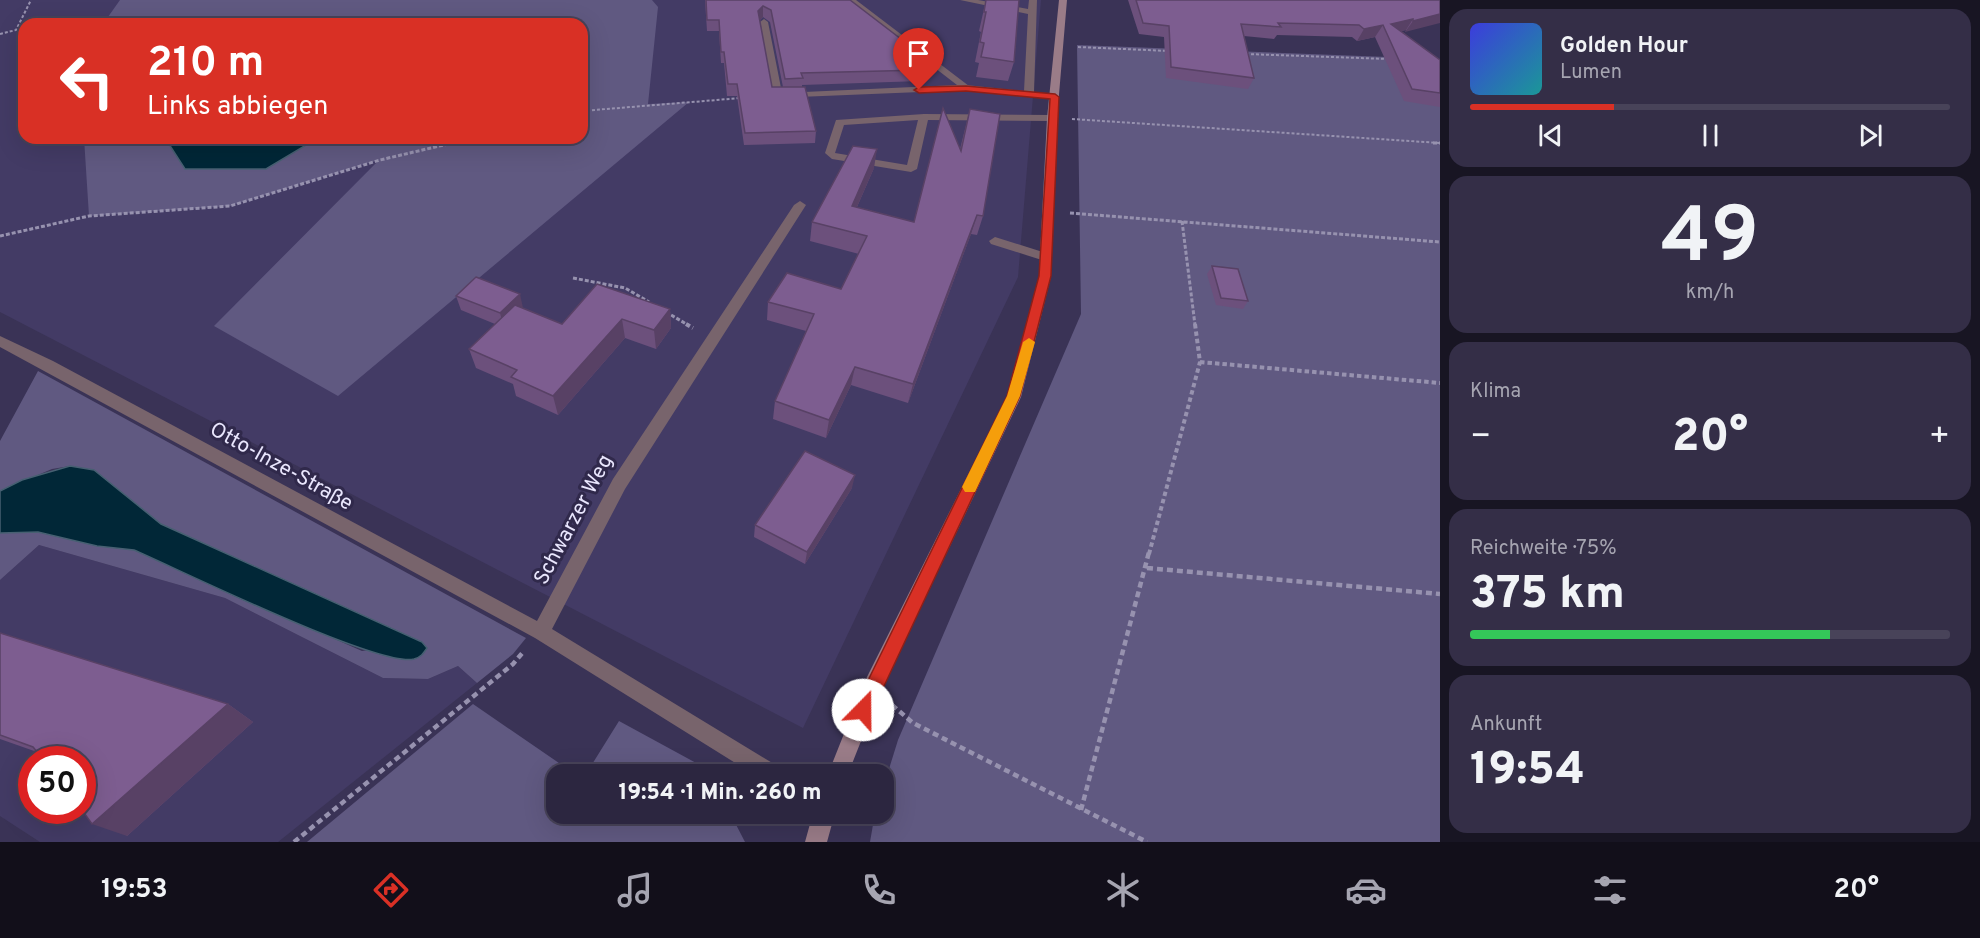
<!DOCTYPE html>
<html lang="de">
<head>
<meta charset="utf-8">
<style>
	:root { --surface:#2c2640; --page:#342e47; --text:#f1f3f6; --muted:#a6a5b1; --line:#484359; --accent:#d93025 }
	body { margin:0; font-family:Overpass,sans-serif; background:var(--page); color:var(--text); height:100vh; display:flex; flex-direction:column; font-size:22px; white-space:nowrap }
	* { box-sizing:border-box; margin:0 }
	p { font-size:20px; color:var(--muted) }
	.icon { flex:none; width:33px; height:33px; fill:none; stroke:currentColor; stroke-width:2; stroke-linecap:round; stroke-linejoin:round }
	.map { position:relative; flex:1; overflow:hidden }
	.sheet { display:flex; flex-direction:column; gap:9px; padding:9px; background:#181523; width:540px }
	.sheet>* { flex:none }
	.banner { position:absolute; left:18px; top:18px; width:570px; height:126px; border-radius:18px; box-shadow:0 6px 24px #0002,0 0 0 2px var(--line); background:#d93025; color:#fff; overflow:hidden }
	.speed { position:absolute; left:18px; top:746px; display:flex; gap:12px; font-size:30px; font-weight:700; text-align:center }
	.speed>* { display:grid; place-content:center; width:78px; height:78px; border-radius:50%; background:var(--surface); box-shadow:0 6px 24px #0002,0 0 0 2px var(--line); line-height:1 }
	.speed .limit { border:9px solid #d22; background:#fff; color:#111 }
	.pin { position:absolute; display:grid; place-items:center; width:51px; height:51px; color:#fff; margin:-62px -26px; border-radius:50% 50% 50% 0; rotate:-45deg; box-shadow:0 0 6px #0007 }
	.pin .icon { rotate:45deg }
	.me { position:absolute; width:66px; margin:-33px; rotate:22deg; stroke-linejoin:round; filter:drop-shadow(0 0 4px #0008) }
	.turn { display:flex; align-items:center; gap:21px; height:126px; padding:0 30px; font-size:27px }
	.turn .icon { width:78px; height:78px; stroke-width:2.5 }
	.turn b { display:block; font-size:42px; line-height:51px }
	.big { font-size:45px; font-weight:800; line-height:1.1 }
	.sheet .widget { flex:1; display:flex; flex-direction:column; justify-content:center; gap:9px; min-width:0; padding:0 21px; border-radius:18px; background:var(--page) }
	.sheet .dial { align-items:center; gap:0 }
	.dial b { font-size:78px; line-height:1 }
	.song { display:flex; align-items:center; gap:18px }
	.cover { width:72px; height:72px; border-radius:9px; background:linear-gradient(135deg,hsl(240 70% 55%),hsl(180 70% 35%)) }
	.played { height:6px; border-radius:3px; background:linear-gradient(90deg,var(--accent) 30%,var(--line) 30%) }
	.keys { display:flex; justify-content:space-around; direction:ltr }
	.heat { display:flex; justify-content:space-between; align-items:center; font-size:33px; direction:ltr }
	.charge { height:9px; border-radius:4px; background:linear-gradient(90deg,#34c759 75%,var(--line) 0) }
	.trip { position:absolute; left:546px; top:764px; width:348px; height:60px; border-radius:18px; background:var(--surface); box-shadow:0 6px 24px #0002,0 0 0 2px var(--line); font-weight:800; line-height:60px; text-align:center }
	.dock { display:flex; height:96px; justify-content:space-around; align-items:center; background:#120f1a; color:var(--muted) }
	.dock .icon { width:42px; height:42px }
	.dock .selected { color:var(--accent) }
	.dock b { font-size:27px; color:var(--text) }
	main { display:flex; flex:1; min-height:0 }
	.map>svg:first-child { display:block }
	.built { fill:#433b65; fill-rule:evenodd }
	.green { fill:#605981 }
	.water { fill:#012737; stroke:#476072; stroke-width:1.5 }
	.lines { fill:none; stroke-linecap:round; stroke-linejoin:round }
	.path-far3 { stroke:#9792af; stroke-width:2; stroke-dasharray:3 2; stroke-linecap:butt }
	.path-far2 { stroke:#9792af; stroke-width:3; stroke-dasharray:4 2; stroke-linecap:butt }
	.path-far1 { stroke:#9792af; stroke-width:4; stroke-dasharray:4.5 3; stroke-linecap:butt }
	.path { stroke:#9792af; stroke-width:4.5; stroke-dasharray:6 4; stroke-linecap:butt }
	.lane { fill:#78646c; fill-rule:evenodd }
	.street { fill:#78646c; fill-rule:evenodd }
	.secondary { fill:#9a7c88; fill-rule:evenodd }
	.wall { fill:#6c507c; fill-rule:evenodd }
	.shaded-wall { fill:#584165 }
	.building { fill:#7d5d90; stroke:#584165; stroke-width:1.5 }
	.route { fill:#d93025; stroke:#8d1f18; stroke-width:1.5 }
	.slow { fill:#f59e0b }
	.labels { text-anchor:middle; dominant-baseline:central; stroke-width:6; stroke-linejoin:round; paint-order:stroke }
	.street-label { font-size:21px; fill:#e9e6fd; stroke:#30294b }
</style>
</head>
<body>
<main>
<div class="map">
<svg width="1440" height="842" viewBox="0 0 1440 842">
	<rect width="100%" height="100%" fill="#3a3356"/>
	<path class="built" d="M0,0H1041L1018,277L803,728L0,312ZM24,24H582V138H24Z
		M39,545L225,598L383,678L428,679L458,666L477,683L278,842H40L0,816V580ZM32,759H82V810H32Z"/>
	<path class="green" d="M120,0H652L658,7L648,104L689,102L338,396L214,326L379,160L230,206L89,216L84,138H582V24H103Z
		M1077,45L1440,59V842H870L875,813H884V785L898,740L1081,314Z
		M38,371L526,638L513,654L477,683L458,666L428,679L383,678L225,598L39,545L0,580V533L38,532L97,546L134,550L362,651L422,642L161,524L94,470L70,466L52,469L0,491V441Z
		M473,704L575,774H556V813H730L745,842H307Z
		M619,721L698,764L705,774H586Z"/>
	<path class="water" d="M165,138H318L266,169H185Z
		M70,466L94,470L161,524L422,642L427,648C423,654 421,657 414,659C379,668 178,569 134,550L97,546L38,532L0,533V491L22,480Z"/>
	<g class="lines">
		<path class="path-far3" d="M0,34L16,30L31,0
			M1078,47L1169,51
			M1246,54L1388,59
			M582,111L741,98
			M1072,119L1440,143
			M446,144L471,138"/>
		<path class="path-far2" d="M1433,143H1440
			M1070,213L1440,242
			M1182,221L1195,325
			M0,236L89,216L230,206L380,160L452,143
			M573,278L625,288L649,302
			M666,312L688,325"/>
		<path class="path-far1" d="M686,324L693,328
			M1200,362L1440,383
			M1149,554L1200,362L1195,324"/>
		<path class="path" d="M1147,568L1440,594
			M892,705L913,723L1147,842
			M1081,810L1149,552
			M294,842L513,664L524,651"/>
		<path class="lane" d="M960,0H978L1028,9L1029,0H1037L1034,92L1059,95V99L963,90V86L966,85L1024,91L1028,14Z
			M924,114L1052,115L1057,118L1052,121L928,120L917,169L911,172L832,159L825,153L836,120ZM918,120L907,165L835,153L844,125Z
			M995,237L1049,254L1051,257L1045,261L991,244L989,241Z"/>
		<path class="street" d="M847,0H856L969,86V90L774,98L760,22L764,19L768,22L782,93L957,85Z
			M800,201L806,205L625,489L552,629L779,767L782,774H753L535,638L0,347V336L53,361L537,621L613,479L794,205Z"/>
		<path class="secondary" d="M1059,0H1067L1057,118L1051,276L1021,397L880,693L848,774H828L865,681L1007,397L1039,276L1047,118Z
			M813,813H835L827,842H805Z"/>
	</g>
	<path class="wall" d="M705,0H850L923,70L921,81L802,85V87L816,131L815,143L744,145L737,96H727L724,63H721L719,31H707ZM763,17L770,22L783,87H772L760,20Z
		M986,0L1014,62L1008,81L976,77L979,63L975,62L981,32L979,31Z
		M1128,0H1440L1405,32L1406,30L1401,31L1440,61V107L1404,101L1375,37L1357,41L1352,37L1277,35L1274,39L1244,36L1254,78L1248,89L1166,78L1164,37L1139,34Z
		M970,109L983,216L977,235L971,234L908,403L851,385L826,438L773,419L775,401L806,331L767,320L768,302L841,289L859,254L810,241L812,222L874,168L857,207L914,222L960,149Z
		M1212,266L1248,301L1243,309L1216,305L1207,274Z
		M456,296L523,308L562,324L670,309L671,328L656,349L625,338L558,415L516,396L513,384L476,368L469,349L495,324L461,310Z
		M852,488L805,564L754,537L755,525Z
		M0,633L228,704L253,722L127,836L37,752L0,739Z"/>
	<path class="shaded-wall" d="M763,6V17L758,22V11Z
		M1440,14V23L1405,32L1413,21Z
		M1413,19L1406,30L1387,34L1391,24Z
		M1383,25L1375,37L1357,41L1364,29Z
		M877,149L874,168L849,225L852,206Z
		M977,215L971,234L908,403L913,384Z
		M520,294L523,308L504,328L500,313Z
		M670,309L671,328L656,349L654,330Z
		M622,319L625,338L558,415L553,396Z
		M855,367L851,385L826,438L829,420Z
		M855,475L852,488L805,564L807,552Z
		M228,704L253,722L127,836L92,824Z"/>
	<path class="building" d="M706,0H850L914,49L923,70L801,73L803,78L785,79L771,10L763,6L758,11L772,87H805L816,131L745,133L737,84H728L724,52H721L719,20H707Z
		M986,0H1019L1014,62L981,57L984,43L980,42L986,12H984Z
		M1136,0H1440V14L1413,21V19L1391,24L1440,60V93L1412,89L1383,25L1364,29L1359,25L1278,23L1281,27L1241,24L1254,78L1171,67L1169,26L1143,23Z
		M943,108L961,151L970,109L1000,114L983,216L977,215L913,384L855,367L829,420L775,401L814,314L768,302L787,273L841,289L867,236L812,222L853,146L877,149L852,206L914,222Z
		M1212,266L1238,269L1248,301L1221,298Z
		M476,277L520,294L500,313L456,296Z
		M597,284L670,309L654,330L622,319L553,396L511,377L517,370L469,349L515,305L562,324Z
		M805,451L855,475L807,552L755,525Z
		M0,633L228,704L92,824L82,810V759H43L33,747L0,735Z"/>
	<path class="route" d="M966,86L1055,94L1059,97L1051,276L1020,396L870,716L863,719L857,716L854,710L857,703L1007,396L1039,276L1050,99L966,91L919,93L914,90L919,87Z"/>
	<path class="slow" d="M1029,338L1035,342L1020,396L975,492H965L962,487L1007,396L1023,342Z"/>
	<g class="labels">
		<g class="street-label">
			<text transform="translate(281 467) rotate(29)">Otto-Inze-Straße</text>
			<text transform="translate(574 520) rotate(-62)">Schwarzer Weg</text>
		</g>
	</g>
</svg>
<div class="speed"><div class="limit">50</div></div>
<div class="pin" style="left:919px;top:90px;background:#d93025"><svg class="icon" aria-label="arrive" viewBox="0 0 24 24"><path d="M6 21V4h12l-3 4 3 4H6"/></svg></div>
<svg class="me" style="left:863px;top:710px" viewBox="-20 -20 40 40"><circle r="19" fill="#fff"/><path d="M0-13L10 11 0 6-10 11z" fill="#d93025"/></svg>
<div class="trip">19:54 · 1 Min. · 260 m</div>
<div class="banner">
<div class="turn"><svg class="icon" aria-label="left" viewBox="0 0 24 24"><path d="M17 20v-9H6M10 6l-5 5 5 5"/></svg><div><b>210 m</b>Links abbiegen</div></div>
</div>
</div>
<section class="sheet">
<div class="widget">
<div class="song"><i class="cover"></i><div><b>Golden Hour</b><p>Lumen</p></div></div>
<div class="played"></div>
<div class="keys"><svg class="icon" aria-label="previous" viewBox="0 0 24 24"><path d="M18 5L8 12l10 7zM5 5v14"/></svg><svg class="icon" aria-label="pause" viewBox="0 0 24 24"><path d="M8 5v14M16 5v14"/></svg><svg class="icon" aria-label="next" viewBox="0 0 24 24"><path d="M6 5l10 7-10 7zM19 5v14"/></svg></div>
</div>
<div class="widget dial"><b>49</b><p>km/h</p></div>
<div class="widget"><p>Klima</p>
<div class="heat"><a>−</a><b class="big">20°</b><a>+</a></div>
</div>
<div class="widget"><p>Reichweite · 75%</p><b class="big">375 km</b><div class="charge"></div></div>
<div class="widget"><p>Ankunft</p><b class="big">19:54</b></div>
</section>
</main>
<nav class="dock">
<b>19:53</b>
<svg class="icon selected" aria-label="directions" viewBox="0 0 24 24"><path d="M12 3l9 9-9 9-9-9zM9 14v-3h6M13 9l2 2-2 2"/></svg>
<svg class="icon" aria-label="music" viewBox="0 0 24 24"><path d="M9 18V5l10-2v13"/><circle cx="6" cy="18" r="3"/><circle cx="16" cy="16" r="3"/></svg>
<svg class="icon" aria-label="phone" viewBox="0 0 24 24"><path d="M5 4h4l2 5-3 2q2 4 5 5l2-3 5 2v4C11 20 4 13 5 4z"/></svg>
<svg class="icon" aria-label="climate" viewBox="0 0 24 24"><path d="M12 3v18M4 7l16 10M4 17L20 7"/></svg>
<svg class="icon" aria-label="car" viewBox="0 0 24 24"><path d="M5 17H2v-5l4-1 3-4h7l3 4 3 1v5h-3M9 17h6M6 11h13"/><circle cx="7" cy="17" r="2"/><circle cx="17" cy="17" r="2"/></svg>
<svg class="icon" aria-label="filters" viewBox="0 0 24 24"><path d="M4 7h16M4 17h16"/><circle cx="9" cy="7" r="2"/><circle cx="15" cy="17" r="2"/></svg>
<b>20°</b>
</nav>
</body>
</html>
